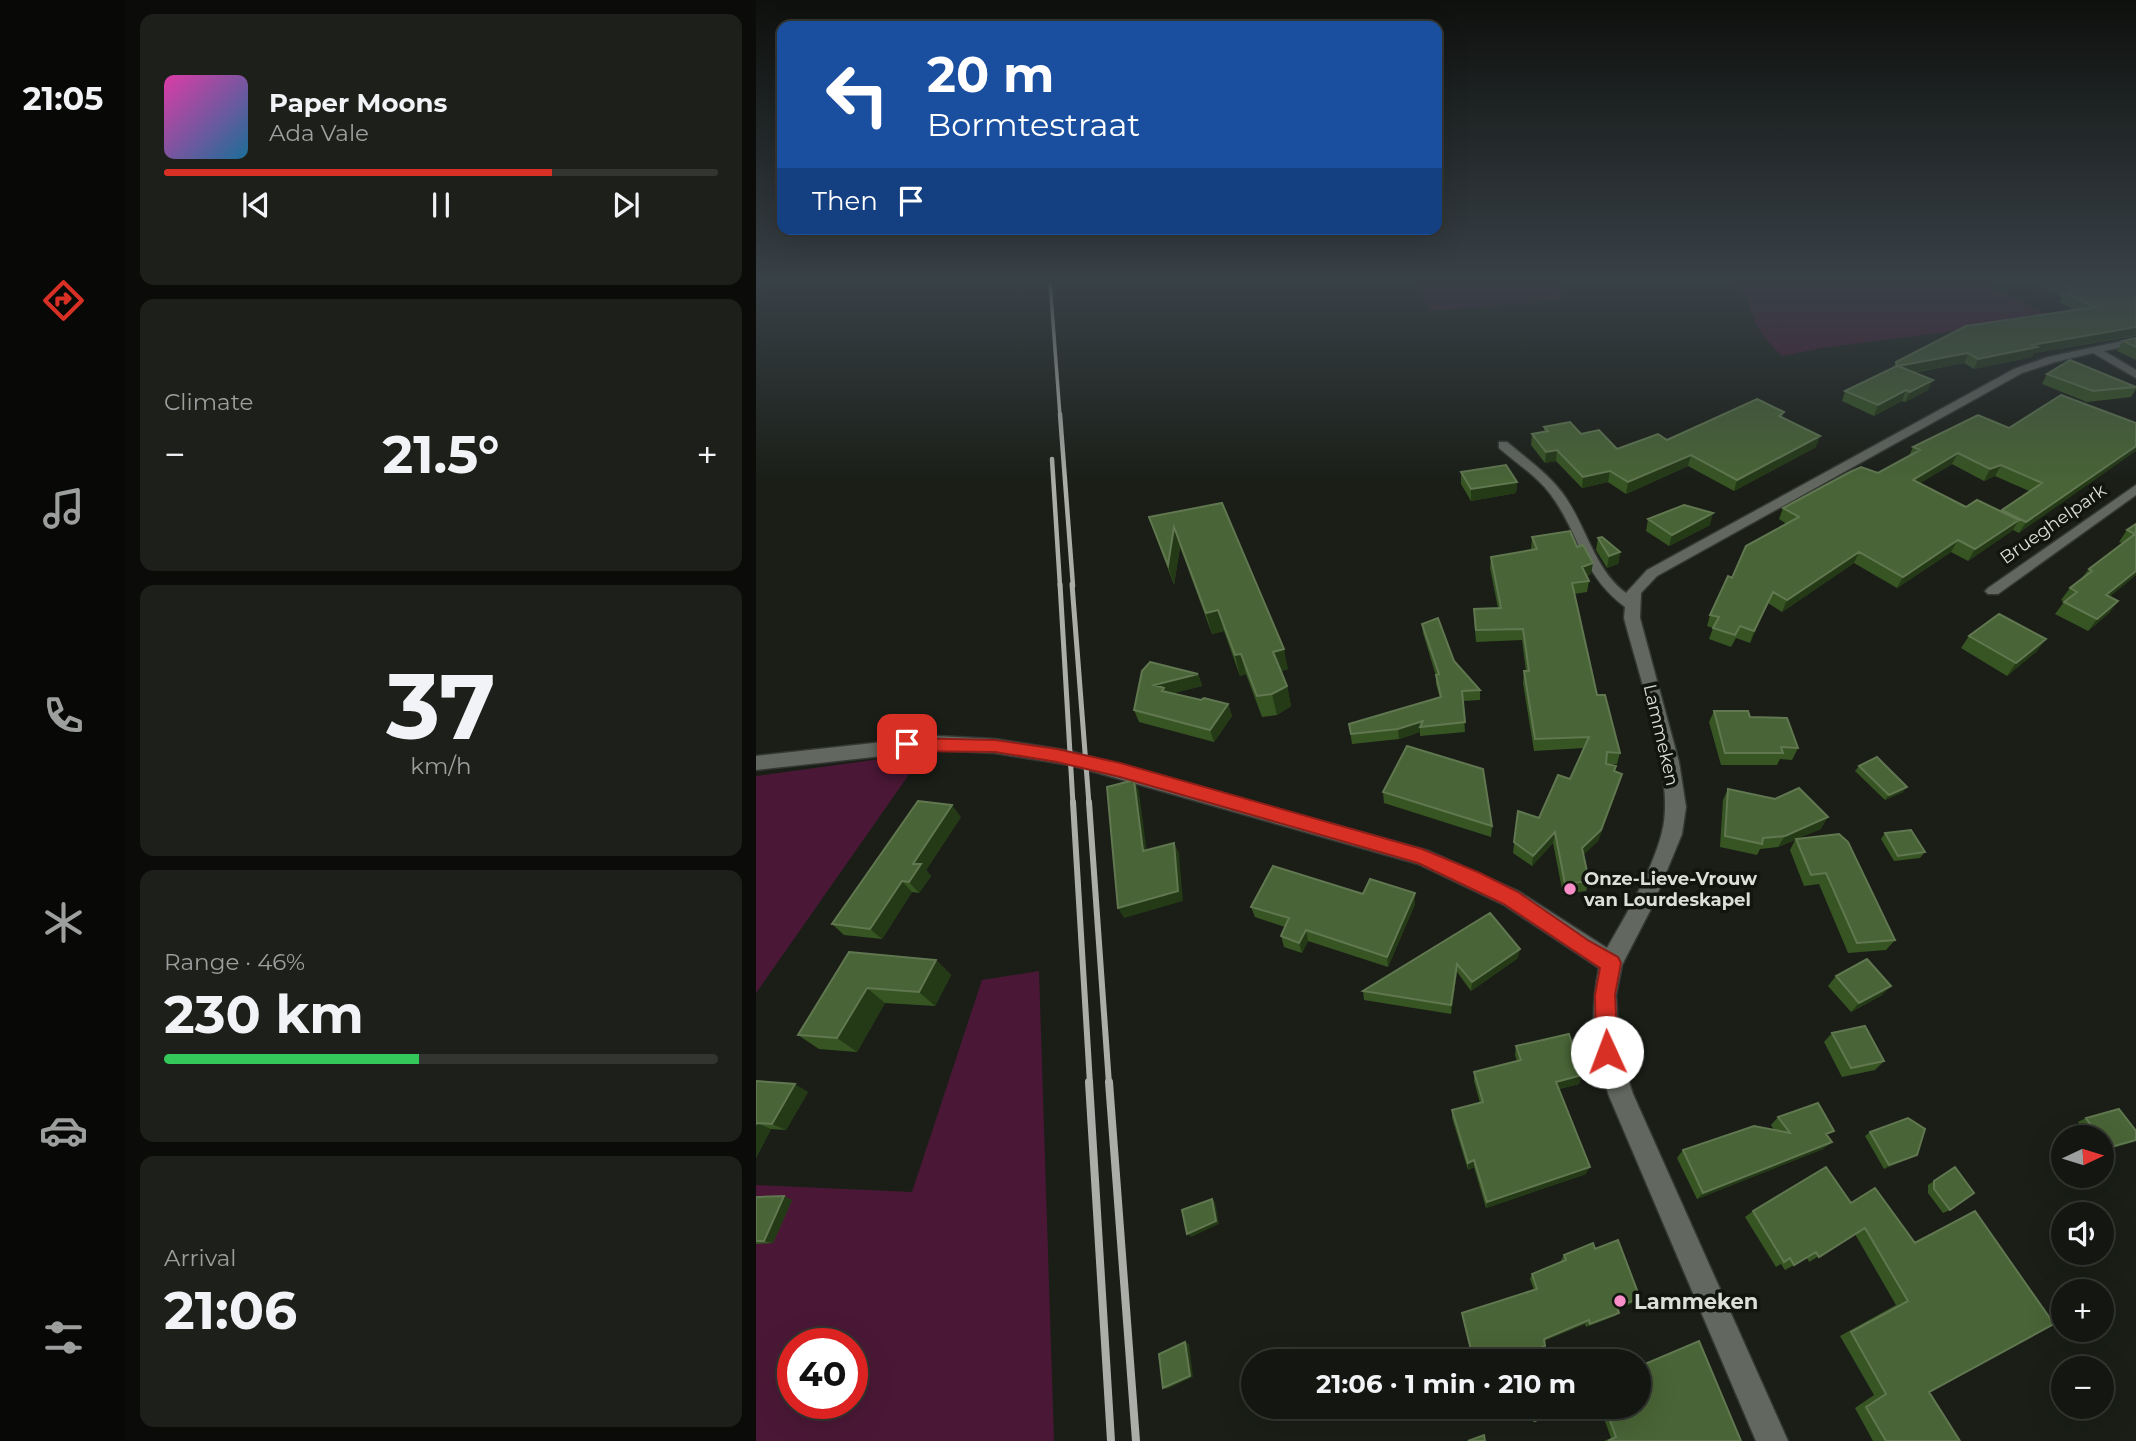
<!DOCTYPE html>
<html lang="en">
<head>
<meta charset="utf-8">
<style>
	:root { --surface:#141611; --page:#1d1f1a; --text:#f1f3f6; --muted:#9d9f9f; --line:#333531; --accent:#d93025 }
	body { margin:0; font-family:Montserrat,sans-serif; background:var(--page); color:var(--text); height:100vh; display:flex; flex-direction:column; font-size:26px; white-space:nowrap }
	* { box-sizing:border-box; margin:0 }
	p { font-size:23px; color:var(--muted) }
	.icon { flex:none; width:38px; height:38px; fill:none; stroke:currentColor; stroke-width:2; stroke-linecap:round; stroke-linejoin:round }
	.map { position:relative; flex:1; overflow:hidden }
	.details { display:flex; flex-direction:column; gap:14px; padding:14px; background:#0b0c09; width:630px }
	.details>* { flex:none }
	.hud { position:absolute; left:21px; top:21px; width:665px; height:214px; border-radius:14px; box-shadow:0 7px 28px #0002,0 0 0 2px var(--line); background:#1a4fa0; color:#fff; overflow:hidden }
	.needle { width:46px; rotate:86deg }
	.controls { position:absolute; left:1295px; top:1125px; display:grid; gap:14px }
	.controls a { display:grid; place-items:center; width:63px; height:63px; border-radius:50%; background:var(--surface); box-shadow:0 7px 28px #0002,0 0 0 2px var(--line); font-size:35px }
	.speed { position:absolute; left:21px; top:1328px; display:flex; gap:14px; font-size:35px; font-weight:700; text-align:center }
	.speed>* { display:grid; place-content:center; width:91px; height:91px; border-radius:50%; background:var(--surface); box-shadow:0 7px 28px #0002,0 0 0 2px var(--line); line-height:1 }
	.speed .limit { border:10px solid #d22; background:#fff; color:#111 }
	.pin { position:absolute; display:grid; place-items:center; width:60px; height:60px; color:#fff; margin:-30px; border-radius:14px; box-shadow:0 4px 10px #0006 }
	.me { position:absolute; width:77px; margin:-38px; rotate:358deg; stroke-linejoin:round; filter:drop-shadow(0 0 5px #0008) }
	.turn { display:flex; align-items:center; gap:24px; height:147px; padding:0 35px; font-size:32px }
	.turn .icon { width:91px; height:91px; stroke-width:2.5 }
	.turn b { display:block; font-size:49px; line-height:60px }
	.then { display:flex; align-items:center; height:66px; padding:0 35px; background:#0003; gap:14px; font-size:26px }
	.big { font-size:52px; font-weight:700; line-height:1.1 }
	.details .tile { flex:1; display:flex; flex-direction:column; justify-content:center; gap:10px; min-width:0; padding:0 24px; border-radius:14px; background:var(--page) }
	.details .dial { align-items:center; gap:0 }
	.dial b { font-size:91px; line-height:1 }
	.song { display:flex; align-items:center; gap:21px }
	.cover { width:84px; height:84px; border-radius:10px; background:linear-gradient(135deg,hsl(320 70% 55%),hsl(200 70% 35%)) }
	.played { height:7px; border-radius:4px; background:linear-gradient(90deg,var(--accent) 70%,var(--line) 70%) }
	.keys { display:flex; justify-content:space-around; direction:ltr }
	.heat { display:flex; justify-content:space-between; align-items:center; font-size:38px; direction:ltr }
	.charge { height:10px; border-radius:5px; background:linear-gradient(90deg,#34c759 46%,var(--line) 0) }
	.trip { position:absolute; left:485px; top:1349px; width:410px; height:70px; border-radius:35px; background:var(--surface); box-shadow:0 7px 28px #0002,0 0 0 2px var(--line); font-weight:700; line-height:70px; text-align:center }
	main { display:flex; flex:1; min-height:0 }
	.menu { display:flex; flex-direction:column; width:126px; justify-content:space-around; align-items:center; background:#080907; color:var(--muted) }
	.menu .icon { width:49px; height:49px }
	.menu .on { color:var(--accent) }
	.menu b { font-size:32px; color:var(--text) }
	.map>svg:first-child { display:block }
	.green { fill:#4a1836; fill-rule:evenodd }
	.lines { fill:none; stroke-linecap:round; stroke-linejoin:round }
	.minor-casing { stroke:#343733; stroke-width:3 }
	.minor { fill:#62675f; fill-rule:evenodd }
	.rail-far4 { stroke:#abaea8; stroke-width:3.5 }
	.rail-far3 { stroke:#abaea8; stroke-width:4.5 }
	.rail-far2 { stroke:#abaea8; stroke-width:5 }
	.rail-far1 { stroke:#abaea8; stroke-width:6 }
	.rail { stroke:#abaea8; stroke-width:8 }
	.wall { fill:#375523; fill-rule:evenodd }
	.shaded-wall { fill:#243916 }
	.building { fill:#496436; stroke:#607750; stroke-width:2 }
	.route { fill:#d93025; stroke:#8d1f18; stroke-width:2 }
	.poi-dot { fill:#f98fc9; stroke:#11150e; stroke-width:2.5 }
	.labels { text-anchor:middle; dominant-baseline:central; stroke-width:7; stroke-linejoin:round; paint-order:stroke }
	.street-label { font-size:18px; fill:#dbded9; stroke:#11150e }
	.poi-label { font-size:18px; font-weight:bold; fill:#dbded9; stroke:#11150e; text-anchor:start }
	.near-poi-label { font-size:21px; font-weight:bold; fill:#dbded9; stroke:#11150e; text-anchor:start }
</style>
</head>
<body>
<main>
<nav class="menu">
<b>21:05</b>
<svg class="icon on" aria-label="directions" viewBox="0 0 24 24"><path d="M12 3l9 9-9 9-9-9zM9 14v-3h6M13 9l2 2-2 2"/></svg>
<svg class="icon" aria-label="music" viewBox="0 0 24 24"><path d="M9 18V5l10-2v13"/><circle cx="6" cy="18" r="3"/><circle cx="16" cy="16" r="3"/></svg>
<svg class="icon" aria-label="phone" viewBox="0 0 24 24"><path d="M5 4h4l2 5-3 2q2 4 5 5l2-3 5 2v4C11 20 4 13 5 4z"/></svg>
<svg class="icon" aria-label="climate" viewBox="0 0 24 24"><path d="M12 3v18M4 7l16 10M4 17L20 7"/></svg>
<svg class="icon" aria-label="car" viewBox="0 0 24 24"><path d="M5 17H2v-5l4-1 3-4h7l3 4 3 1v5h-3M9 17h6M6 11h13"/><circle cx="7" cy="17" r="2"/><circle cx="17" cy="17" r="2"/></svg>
<svg class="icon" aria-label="filters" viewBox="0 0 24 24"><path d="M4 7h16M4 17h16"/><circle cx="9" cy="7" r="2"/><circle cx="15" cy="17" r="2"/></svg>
</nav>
<section class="details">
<div class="tile">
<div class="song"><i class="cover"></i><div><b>Paper Moons</b><p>Ada Vale</p></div></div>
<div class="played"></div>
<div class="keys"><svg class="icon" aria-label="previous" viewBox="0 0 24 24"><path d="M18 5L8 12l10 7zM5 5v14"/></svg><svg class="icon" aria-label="pause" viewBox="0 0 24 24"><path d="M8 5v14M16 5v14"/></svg><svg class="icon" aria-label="next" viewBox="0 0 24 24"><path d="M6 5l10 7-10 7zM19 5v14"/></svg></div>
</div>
<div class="tile"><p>Climate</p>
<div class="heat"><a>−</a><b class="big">21.5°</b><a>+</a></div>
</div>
<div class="tile dial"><b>37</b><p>km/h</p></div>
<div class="tile"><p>Range · 46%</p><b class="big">230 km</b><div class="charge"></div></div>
<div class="tile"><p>Arrival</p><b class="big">21:06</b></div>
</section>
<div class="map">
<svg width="1380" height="1441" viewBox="0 0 1380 1441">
	<rect width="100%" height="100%" fill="#1a1e17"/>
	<path class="green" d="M656,282H796L809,299L674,311Z
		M972,282H1225L1299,318L1066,348L1026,356C1010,340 995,324 993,300Z
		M168,753L0,993V776Z
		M283,971L298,1441H0V1185L156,1192L226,980ZM37,1344H96V1404H37Z"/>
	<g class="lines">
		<g class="minor-casing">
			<path id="minor" d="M1380,338V344L1348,351L1380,370V378L1337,353L1299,362L1266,373L901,576L885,593L884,618L923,762L930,807L926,834L896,907L866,965L860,995L863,1052L877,1094L1032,1441H1000L853,1096C838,1048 833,1017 843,968L748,905L662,864L314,765L239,753L181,750L0,770V756L181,736L239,739L314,751L673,851L762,891L851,948C870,915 897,869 906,832C920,780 882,673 868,618L869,607C825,574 825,536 795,495C781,476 760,463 743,448V442H751C772,460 795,475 810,498C831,529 839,570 870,593L891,570L1258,369L1292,357Z
				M1380,485V495L1242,594H1232L1229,591L1232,588Z"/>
		</g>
		<use href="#minor" class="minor"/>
		<path class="rail-far4" d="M294,282L304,416"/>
		<path class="rail-far3" d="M304,414L317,586
			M296,459L304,586"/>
		<path class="rail-far2" d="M304,584L317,804
			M316,584L333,804"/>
		<path class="rail-far1" d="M317,802L334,1084
			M333,802L353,1084"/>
		<path class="rail" d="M333,1082L355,1441
			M353,1082L380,1441"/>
	</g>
	<path class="wall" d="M1274,282H1380V336L1278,353L1276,357L1218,369L1208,363L1157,373L1172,390L1149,402L1146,401L1118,416L1086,401L1089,391L1137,368L1140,362L1319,310L1303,302L1306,297Z
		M1380,338V360L1361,351L1367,341Z
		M1291,374L1380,387V389L1375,397L1331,402L1286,384Z
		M1028,412L1026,417L1060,447L978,491L932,466L870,494L852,482L826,488L800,461L789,463L775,445L776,434L788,432V427L825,434L861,449L911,440Z
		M1380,423L1263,533L1257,530L1212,561L1195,552L1141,588L1098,563L1026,612L1012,603L994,643L980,638L975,647L953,639L957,628L951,626L954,615L976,578L1031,524L1023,519L1027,508L1122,473L1153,456L1157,447L1253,428ZM1196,464L1228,481L1239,476L1273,491L1245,511L1210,507L1164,483Z
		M705,472L761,482L760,493L715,501L705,484Z
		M466,503L532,669L525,671L531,686L535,706L521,715L506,717L490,674L484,676L468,631L456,634L424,547L418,585L400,537L393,517Z
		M892,519L954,525L913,546L890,531Z
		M1380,524V575L1353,597L1362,601L1353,613L1332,631L1299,614L1308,602L1305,600L1314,588L1324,580L1333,569L1366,543L1363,542L1371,530Z
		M776,537L835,574L831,576L833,581L831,592L818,594L841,695L864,753L861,764H850L859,772L863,785L842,841L827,855L833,881L830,891L807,894L797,843L776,866L757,853L762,811L783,818L814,779L828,748L778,751L767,683L768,671H770L766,640L720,642L718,620V609L742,608L734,568L735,557L775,550Z
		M842,538L864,552L862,564L851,568L840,550Z
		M666,624L724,690V700L707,701L709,732L664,736V732L643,739L596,744L593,724L684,698L680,684V676L667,633Z
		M1213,636L1281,651L1251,676L1205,648Z
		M442,674L446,686L417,693L445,700L472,704L476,716L458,742L383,722L378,710Z
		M958,711L994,717L1042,748L1036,760L1024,759L1021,765H965L953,722Z
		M1103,766L1147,792L1129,800L1099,771Z
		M972,789L1065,829L1042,838L1139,940L1130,950L1092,953L1063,884L1048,886L1034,850L1039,840L1022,847L1004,849L1001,855L964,847L967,800Z
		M627,792L736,826L735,837L628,803Z
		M205,817L170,870L175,876L163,893L156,892L126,939L88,935L76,924Z
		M1129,833L1169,852L1164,858L1138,861L1125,839Z
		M659,893V904L632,967L552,941L546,953L528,947L525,936L529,927L499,917L495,907L607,894Z
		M734,913L762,958L715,991L701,972L695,1014L608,1000L607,991Z
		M93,952L180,960L195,975L179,1006L129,1003L101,1052L63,1049L42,1035Z
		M1080,976L1126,995L1095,1012L1072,986Z
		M1076,1033L1128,1061L1119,1070L1086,1077L1068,1042Z
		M760,1046L826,1075L823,1084L803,1089L830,1174L730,1208L718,1167L712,1170L696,1118V1110L724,1103L718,1081V1072L761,1061L759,1055Z
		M0,1081L52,1092L30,1130L15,1129L0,1158Z
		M1022,1117L1072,1136L1076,1142L1067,1149L941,1199L921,1158L927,1150L1018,1130L1015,1125Z
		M1330,1118L1377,1142L1346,1151V1138H1333L1322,1122Z
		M1114,1132L1161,1155L1155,1158L1128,1169L1109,1136Z
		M1199,1167L1194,1210L1187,1213L1172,1193V1185Z
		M0,1197L36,1200L17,1243L0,1244Z
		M1095,1203L1158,1242L1219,1211L1173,1392L1204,1441H1117L1099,1408L1118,1395L1084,1336L1140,1305L1099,1234L1053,1262L1051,1258L1029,1270L1025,1264L1020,1267L989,1217L997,1211Z
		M839,1249L879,1302L862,1309L863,1313L859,1316L830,1327L829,1324L788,1341L787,1349L783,1350L786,1362H761L760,1359L752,1362H717L706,1316V1313L778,1290L774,1279L776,1274L806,1262L805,1260L808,1255Z
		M773,1407H799L800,1413L777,1422Z
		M844,1407H882L985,1441H848L855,1438Z"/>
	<path class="shaded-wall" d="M1380,327L1379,335L1278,353L1276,357L1218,369L1222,359L1276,345Z
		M1212,353L1208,363L1137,376L1142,366Z
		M1177,380L1172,390L1149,402L1154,392Z
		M1150,390L1146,401L1118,416L1122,405Z
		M1064,436L1060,447L978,491L981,480Z
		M1380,446V451L1263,533L1270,522Z
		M801,450L800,461L789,463L790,452Z
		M1202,453L1196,464L1151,491L1157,480Z
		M935,455L932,466L870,494L872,482Z
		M1245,465L1239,476L1228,481L1234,469Z
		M854,471L852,482L826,488L827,477Z
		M761,482L760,493L715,501V489Z
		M957,513L954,525L913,546L916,535Z
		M1263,520L1256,531L1212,561L1219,549Z
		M418,527L424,547L418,585L412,565Z
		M1202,540L1195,552L1141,588L1147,577Z
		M864,552L862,564L851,568L853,556Z
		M1103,552L1098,563L1026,612L1031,600Z
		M837,563L835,574L825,578L826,567Z
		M1380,571V575L1340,607L1350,595Z
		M1017,592L1012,603L994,643L998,631Z
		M1362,601L1353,613L1332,631L1341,619Z
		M462,610L468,631L456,634L450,613Z
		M1290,639L1281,651L1251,676L1260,663Z
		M528,649L532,669L521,672L517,652Z
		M485,654L490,674L484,676L479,655Z
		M442,674L446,686L411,695L398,685Z
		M531,686L535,706L521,715L516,694Z
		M472,704L476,716L458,742L454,730Z
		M667,721L664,727V732L643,739L642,729Z
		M866,774L863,785L842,841L823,859L826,848Z
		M378,780L383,791L392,862L387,851Z
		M1151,787L1147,792L1129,800L1133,795Z
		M196,805L205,817L170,870L175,876L163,893L153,882L157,864Z
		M1072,817L1065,829L1022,847L1029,836Z
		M799,832L797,843L776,866L777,856Z
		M418,843L423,853L427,901L368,918L362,908Z
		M146,881L156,892L126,939L114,929Z
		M659,893V904L632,967L631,957Z
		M550,930L552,941L546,953L543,943Z
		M764,949L762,958L715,991L716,982Z
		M180,960L195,975L179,1006L163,992Z
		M701,964V972L695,1014V1005Z
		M1135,986L1126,995L1095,1012L1103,1003Z
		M111,988L129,1003L101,1052L81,1038Z
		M826,1075L823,1084L798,1090L800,1082Z
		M39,1084L52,1092L30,1130L16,1124Z
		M1,1123L15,1129L0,1158V1124Z
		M1380,1140L1377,1142L1346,1151L1351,1148Z
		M1076,1142L1067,1149L941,1199L947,1193Z
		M1161,1155L1155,1158L1128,1169L1133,1165Z
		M718,1160V1167L712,1170V1163Z
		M834,1167L830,1174L730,1208L731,1202Z
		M28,1196L36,1200L17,1243L8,1241Z
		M456,1199L459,1202L463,1224L435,1237L431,1234Z
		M884,1298L879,1302L857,1311L861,1307Z
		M863,1313L859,1316L830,1327L834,1324Z
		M833,1320L829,1324L785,1342L788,1339Z
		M429,1342L433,1344L437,1377L411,1389L407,1388Z"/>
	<path class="building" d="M1300,282H1380V327L1276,345L1281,347L1222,359L1212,353L1142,366L1177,380L1154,392L1150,390L1122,405L1089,391L1141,366L1140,362L1210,326L1339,307L1308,293L1319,291Z
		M1380,338V347L1367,341Z
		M1314,360L1380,387L1337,391L1291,374Z
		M1305,395L1380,423V446L1270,522L1246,510L1286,483L1245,465L1234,469L1202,453L1157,480L1210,507L1221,500L1263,520L1219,549L1202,540L1147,577L1103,552L1031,600L1017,592L998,631L984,626L979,635L957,628L963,617L954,615L972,576L976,578L990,546L1043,517L1027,508L1094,472L1105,467L1122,473L1164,450L1157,447L1222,415L1253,428Z
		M1001,399L1028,412L1023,416L1064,436L981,480L935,455L872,482L854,471L827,477L801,450L790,452L776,434L792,431L788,427L814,422L825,434L843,430L861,449L902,434L911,440Z
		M750,465L761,482L715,489L705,472Z
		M466,503L528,649L517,652L531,686L516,694L501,696L485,654L479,655L462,610L450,613L418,527L412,565L393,517Z
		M928,505L957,513L916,535L892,519Z
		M1380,524V571L1350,595L1362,601L1341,619L1308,602L1321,592L1314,588L1336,571L1333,569L1379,534L1371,530Z
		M814,531L821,547L827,545L837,563L826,567L833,581L816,583L841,695H849L864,753L851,752L850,764L860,766L858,771L866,774L845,830L826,848L833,881L809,884L799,832L777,856L758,842L762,811L783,818L802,775L814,779L833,737L779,739L768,671H773L767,629L720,630L718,609L745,608L735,557L781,549L776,537Z
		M846,537L864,552L853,556L842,538Z
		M1243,614L1290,639L1260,663L1213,636Z
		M682,618L698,661L724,690L706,691L709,722L664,727L667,721L642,729L595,734L593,724L685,697L680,675L683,674L666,624Z
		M394,662L442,674L398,685L408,688L406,691L445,700L448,698L472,704L454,730L378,710L386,671Z
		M958,711H992L994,717L1031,718L1042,748L1025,747L1027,753H969Z
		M651,746L727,769L736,826L627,792Z
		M1121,757L1151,787L1133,795L1103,766Z
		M378,780L387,851L418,843L422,891L362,908L351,787Z
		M1043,788L1072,817L1029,836L1007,838L1006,844L969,836L972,789L1019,799Z
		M162,801L196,805L157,864H165L153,882L146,881L114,929L76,924Z
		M1155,830L1169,852L1142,856L1129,833Z
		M1083,834L1092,842L1139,940L1101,943L1070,873L1055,875L1040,839Z
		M517,866L607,894L614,879L659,893L631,957L550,930L543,943L525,936L533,918L495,907Z
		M734,913L764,949L716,982L701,964L695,1005L607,991Z
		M93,952L180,960L163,992L111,988L81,1038L42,1035Z
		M1111,959L1135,986L1103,1003L1080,976Z
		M1109,1026L1128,1061L1095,1068L1076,1033Z
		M813,1034L826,1075L800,1082L834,1167L731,1202L718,1160L712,1163L696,1110L727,1102L718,1072L765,1060L760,1046Z
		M0,1081L39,1084L16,1124L1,1123L0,1124Z
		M1062,1103L1078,1131L1070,1134L1076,1142L947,1193L927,1150L998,1126L1034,1133L1022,1117Z
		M1363,1109L1380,1131V1140L1351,1148L1346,1141V1138H1343L1330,1118Z
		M1152,1118L1169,1129L1161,1155L1133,1165L1114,1132Z
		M1070,1167L1095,1203L1119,1188L1159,1243L1219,1211L1298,1324L1173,1392L1204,1441H1130L1110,1407L1130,1394L1095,1332L1152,1301L1109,1228L1063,1257L1060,1252L1038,1265L1034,1258L1028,1262L997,1211Z
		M1199,1167L1218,1193L1194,1210L1178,1189V1181Z
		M28,1196L8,1241H0V1197Z
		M456,1199L460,1221L431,1234L426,1210Z
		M862,1240L884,1298L861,1307L863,1313L834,1324L833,1320L788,1339L789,1346L782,1349L786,1362H764L762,1356L747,1362H718L706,1313L781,1289L776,1274L810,1260L808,1255L837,1243L839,1249Z
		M943,1341L985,1441H852L860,1437L849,1407H882V1367Z
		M429,1342L434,1376L407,1388L403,1354Z
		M776,1407H799L800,1413L779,1421Z
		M728,1435L729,1441H712Z"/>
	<linearGradient id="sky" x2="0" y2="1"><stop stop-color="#0e100d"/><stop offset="0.58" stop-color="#384147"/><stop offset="1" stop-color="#384147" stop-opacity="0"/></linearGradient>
	<rect width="1380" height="484" fill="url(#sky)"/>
	<path class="route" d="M151,738L239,740L301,749L364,763L666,849L724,873L762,892L833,941L862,957L865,963L859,995L862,1052L859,1060L851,1063L844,1060L840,1052L839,995L844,968L748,904L662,863L364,777L301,762L239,752L151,751L143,744Z"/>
	<g class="poi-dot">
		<circle cx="814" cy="889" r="7"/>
		<circle cx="864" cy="1301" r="7"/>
	</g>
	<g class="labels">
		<g class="street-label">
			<text transform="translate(1297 524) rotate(-35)">Brueghelpark</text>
			<text transform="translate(905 735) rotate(77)">Lammeken</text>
		</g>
		<g class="poi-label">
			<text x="828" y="879">Onze-Lieve-Vrouw<tspan x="828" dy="21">van Lourdeskapel</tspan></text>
		</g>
		<g class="near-poi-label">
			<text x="878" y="1301">Lammeken</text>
		</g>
	</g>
</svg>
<div class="controls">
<a><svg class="needle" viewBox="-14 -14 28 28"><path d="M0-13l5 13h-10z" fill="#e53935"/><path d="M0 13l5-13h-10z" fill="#9d9f9f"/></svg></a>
<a><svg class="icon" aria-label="sound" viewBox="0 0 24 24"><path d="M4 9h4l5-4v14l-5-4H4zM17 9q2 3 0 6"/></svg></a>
<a>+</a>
<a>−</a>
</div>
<div class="speed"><div class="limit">40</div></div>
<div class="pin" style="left:151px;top:744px;background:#d93025"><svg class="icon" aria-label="arrive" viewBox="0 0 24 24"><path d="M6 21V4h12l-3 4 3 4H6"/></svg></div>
<svg class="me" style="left:851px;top:1052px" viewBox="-20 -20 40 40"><circle r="19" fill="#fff"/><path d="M0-13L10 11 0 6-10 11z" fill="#d93025"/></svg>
<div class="trip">21:06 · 1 min · 210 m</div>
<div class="hud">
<div class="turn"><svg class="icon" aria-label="left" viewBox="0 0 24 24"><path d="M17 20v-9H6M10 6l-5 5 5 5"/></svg><div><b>20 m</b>Bormtestraat</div></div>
<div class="then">Then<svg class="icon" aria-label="arrive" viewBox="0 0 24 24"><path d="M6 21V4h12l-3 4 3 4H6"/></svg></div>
</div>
</div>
</main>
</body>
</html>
